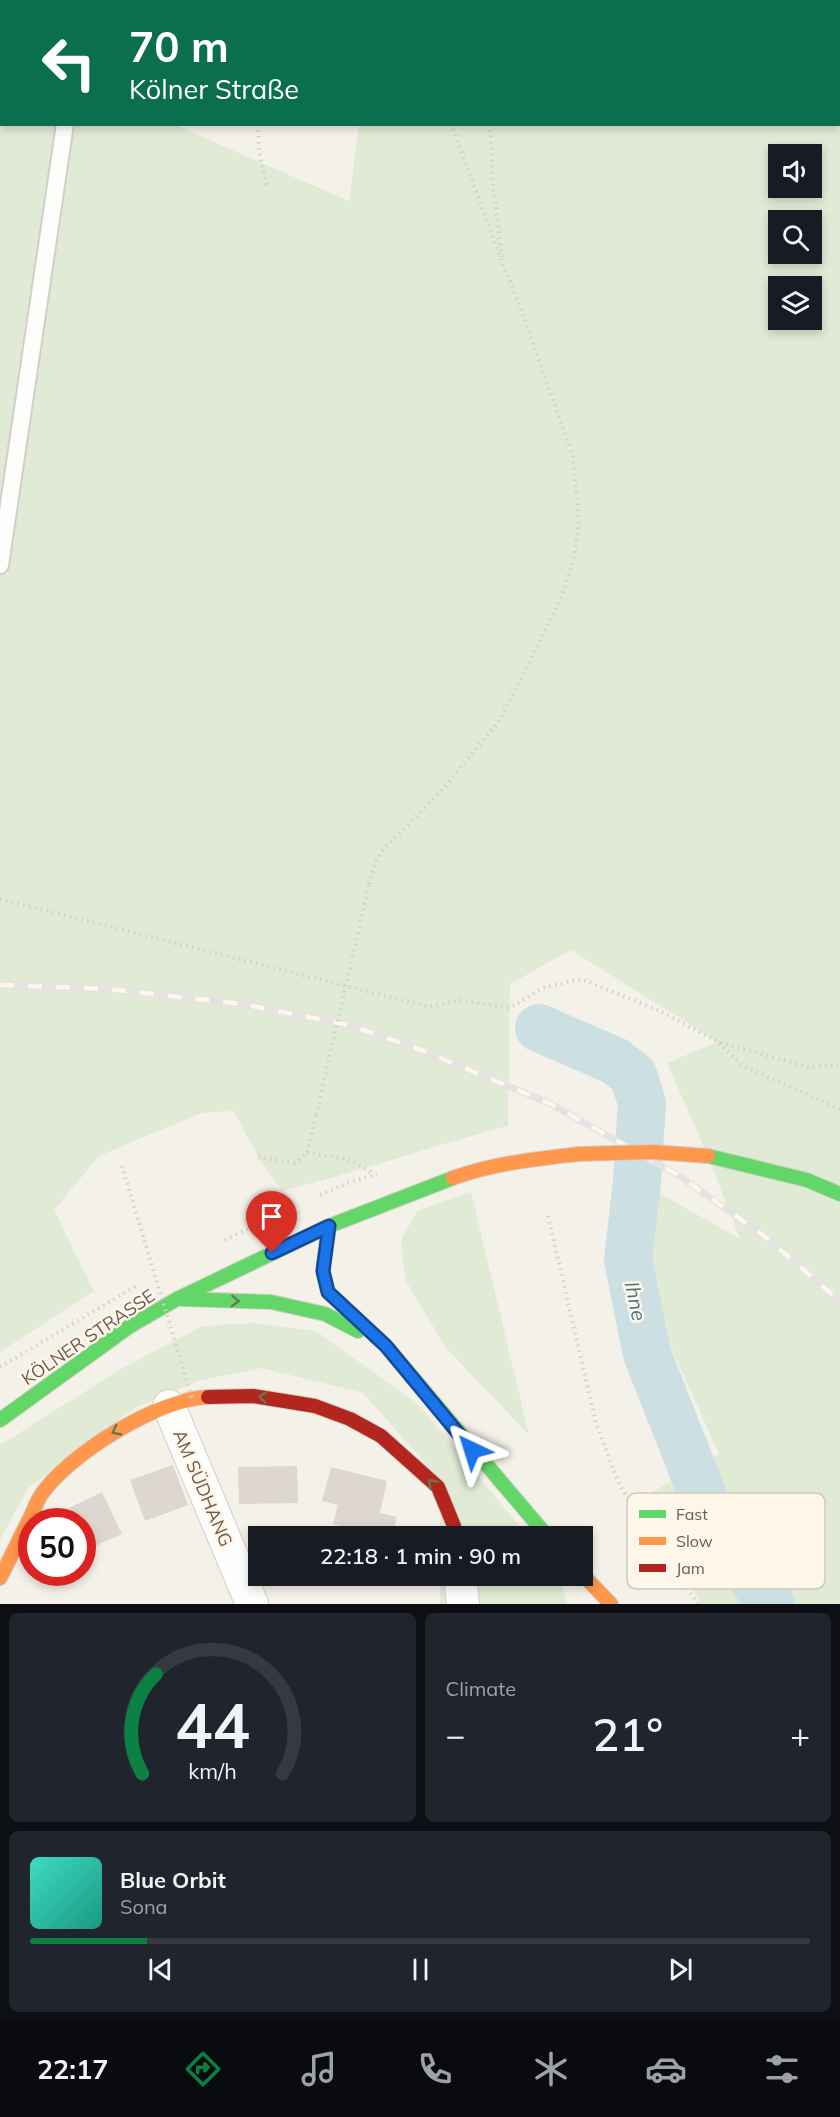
<!DOCTYPE html>
<html lang="en">
<head>
<meta charset="utf-8">
<style>
	:root { --surface:#171b24; --page:#20242c; --text:#f1f3f6; --muted:#9ea1a6; --line:#363941; --accent:#0b8043 }
	body { margin:0; font-family:Mulish,sans-serif; background:var(--page); color:var(--text); height:100vh; display:flex; flex-direction:column; font-size:22px; white-space:nowrap }
	* { box-sizing:border-box; margin:0 }
	p { font-size:20px; color:var(--muted) }
	.icon { flex:none; width:33px; height:33px; fill:none; stroke:currentColor; stroke-width:2; stroke-linecap:round; stroke-linejoin:round }
	.map { position:relative; height:1604px; overflow:hidden }
	.side { display:flex; flex-direction:column; gap:9px; padding:9px; background:#0d0f14; flex:1 }
	.side>* { flex:none }
	.banner { position:absolute; left:0px; top:0px; width:840px; height:126px; box-shadow:0 3px 9px #0003; background:#0b6e4f; color:#fff; overflow:hidden }
	.controls { position:absolute; left:768px; top:144px; display:grid; gap:12px }
	.controls a { display:grid; place-items:center; width:54px; height:54px; border-radius:0px; background:var(--surface); box-shadow:0 3px 9px #0003; font-size:30px }
	.speed { position:absolute; left:18px; top:1508px; display:flex; gap:12px; font-size:30px; font-weight:700; text-align:center }
	.speed>* { display:grid; place-content:center; width:78px; height:78px; border-radius:50%; background:var(--surface); box-shadow:0 3px 9px #0003; line-height:1 }
	.speed .limit { border:9px solid #d22; background:#fff; color:#111 }
	.pin { position:absolute; display:grid; place-items:center; width:51px; height:51px; color:#fff; margin:-62px -26px; border-radius:50% 50% 50% 0; rotate:-45deg; box-shadow:0 0 6px #0007 }
	.pin .icon { rotate:45deg }
	.me { position:absolute; width:66px; margin:-33px; rotate:319deg; stroke-linejoin:round; filter:drop-shadow(0 0 4px #0008) }
	.turn { display:flex; align-items:center; gap:21px; height:126px; padding:0 30px; font-size:27px }
	.turn .icon { width:78px; height:78px; stroke-width:2.5 }
	.turn b { display:block; font-size:42px; line-height:51px }
	.big { font-size:45px; font-weight:600; line-height:1.1 }
	.side .widget { flex:1; display:flex; flex-direction:column; justify-content:center; gap:9px; min-width:0; padding:0 21px; border-radius:9px; background:var(--page) }
	.side .dial { align-items:center; gap:0 }
	.dial svg { height:156px; overflow:visible; fill:none; stroke:var(--line); stroke-width:7; stroke-linecap:round; text-anchor:middle }
	.dial text { fill:var(--text); stroke:none }
	.song { display:flex; align-items:center; gap:18px }
	.cover { width:72px; height:72px; border-radius:9px; background:linear-gradient(135deg,hsl(170 70% 55%),hsl(170 70% 35%)) }
	.played { height:6px; border-radius:3px; background:linear-gradient(90deg,var(--accent) 15%,var(--line) 15%) }
	.keys { display:flex; justify-content:space-around; direction:ltr }
	.heat { display:flex; justify-content:space-between; align-items:center; font-size:33px; direction:ltr }
	.side .tiles { flex:1; display:grid; gap:9px; grid-template-columns:1fr 1fr }
	.widget:last-child { grid-column:span 2 }
	.trip { position:absolute; left:248px; top:1526px; width:345px; height:60px; border-radius:0px; background:var(--surface); box-shadow:0 3px 9px #0003; font-weight:600; line-height:60px; text-align:center }
	.menu { display:flex; height:96px; justify-content:space-around; align-items:center; background:#090b0e; color:var(--muted) }
	.menu .icon { width:42px; height:42px }
	.menu .active { color:var(--accent) }
	.menu b { font-size:27px; color:var(--text) }
	.map>svg:first-child { display:block }
	.green { fill:#e0ead5; fill-rule:evenodd }
	.lines { fill:none; stroke-linecap:round; stroke-linejoin:round }
	.river { stroke:#cce0e3; stroke-width:48 }
	.building { fill:#ddd7cf }
	.lane-casing { stroke:#d3cec7; stroke-width:20 }
	.street-casing { stroke:#d3cec7; stroke-width:34 }
	.fast-casing { stroke:#d4cec7; stroke-width:16 }
	.slow-casing { stroke:#d4cec7; stroke-width:16 }
	.jam-casing { stroke:#d4cec7; stroke-width:16 }
	.path { stroke:#d6d0ca; stroke-width:4; stroke-dasharray:1.5 4.5; stroke-linecap:butt }
	.lane { stroke:#fdfdfc; stroke-width:16 }
	.street { stroke:#fdfdfc; stroke-width:32 }
	.fast { stroke:#63d668; stroke-width:14 }
	.slow { stroke:#ff974d; stroke-width:14 }
	.jam { stroke:#b3261e; stroke-width:14 }
	.rail-casing { stroke:#e4e2e3; stroke-width:7 }
	.rail { stroke:#fdf6e9; stroke-width:4.5; stroke-dasharray:14; stroke-linecap:butt }
	.slow-bridge-casing { stroke:#d4cec7; stroke-width:16; stroke-linecap:butt }
	.path-bridge { stroke:#d6d0ca; stroke-width:4; stroke-dasharray:1.5 4.5; stroke-linecap:butt }
	.slow-bridge { stroke:#ff974d; stroke-width:14 }
	.oneway { stroke:#6d7452 }
	.route-casing { stroke:#114b97; stroke-width:15 }
	.route { stroke:#1a73e8; stroke-width:10 }
	.labels { text-anchor:middle; dominant-baseline:central; stroke-width:5; stroke-linejoin:round; paint-order:stroke }
	.street-label { font-size:18px; fill:#6f5b4d; stroke:#fdf6e9 }
	.water-label { font-size:20px; font-style:italic; fill:#497480; stroke:#fdf6e9 }
	.key { fill:#fdf6e9; stroke:#d2c8ba; stroke-width:1.5 }
	.key-label { font-size:16px; fill:#6f5b4d }
</style>
</head>
<body>
<div class="map">
<svg width="840" height="1604" viewBox="0 0 840 1604">
	<rect width="100%" height="100%" fill="#f4f1e9"/>
	<path class="green" d="M0,0H76L2,2V124L175,125L349,201L359,125L838,124V2L375,1L376,0H840V1604H701L682,1571L649,1494L719,1454L664,1332L646,1224L657,1192L740,1239L708,1156L667,1063L718,1042L571,950L510,984L508,1126C432,1146 358,1172 282,1191L258,1157L234,1111L201,1113L99,1156L54,1210L94,1291L0,1352ZM778,154H812V188H778ZM778,220H812V254H778ZM778,286H812V320H778Z
		M471,1192L529,1435L446,1348L406,1281L401,1240L417,1211Z
		M255,1323L316,1331L418,1404L528,1536H439L443,1483L363,1393L262,1368L201,1380L136,1407L28,1488L0,1540V1445L123,1368L202,1326Z
		M440,1575H560L567,1604H440Z"/>
	<g class="lines">
		<path class="river" d="M539,1028L615,1061L633,1075L642,1103L637,1181L628,1260L647,1354L707,1506L766,1599L771,1604"/>
	</g>
	<path class="building" d="M173,1465L188,1505L145,1521L130,1480Z
		M297,1466L298,1503L239,1504L238,1467Z
		M331,1467L387,1481L380,1513L397,1517L392,1536H351L352,1529L333,1524L338,1505L322,1501Z
		M102,1492L122,1534L82,1552V1521H63L59,1513Z"/>
	<g class="lines">
		<g class="lane-casing">
			<path id="lane" d="M84,2L85,0
				M0,565L65,124"/>
		</g>
		<g class="street-casing">
			<path id="street" d="M169,1406L252,1604
				M460,1575L463,1604"/>
		</g>
		<g class="fast-casing">
			<path id="fast" d="M708,1156L807,1180L840,1194
				M329,1226L323,1271L328,1292L386,1346L547,1536
				M181,1299L271,1302L325,1314L358,1331
				M0,1420L130,1326L177,1299L329,1226L453,1178"/>
		</g>
		<g class="slow-casing">
			<path id="slow" d="M453,1178C494,1163 536,1159 579,1154
				M582,1574L611,1604
				M0,1578C10,1559 19,1539 29,1520C33,1512 36,1503 41,1495C69,1454 158,1399 208,1397"/>
		</g>
		<g class="jam-casing">
			<path id="jam" d="M208,1397L253,1396L315,1406L350,1419L381,1436L438,1487L454,1526L455,1536"/>
		</g>
		<path class="path" d="M379,0L380,2
			M720,0L725,2
			M313,2L315,0
			M506,2L507,0
			M838,35H840
			M258,124L259,150L267,188
			M490,124L493,183L502,257
			M369,884L375,863L381,852L445,787L500,719L559,603L573,563L579,521L573,457L521,309L503,264L451,124
			M0,899L429,1007L459,1000L510,1008L542,988L581,979L658,1010L718,1042L808,1067L840,1065
			M719,1043L743,1066L840,1109
			M307,1153L348,1159L372,1173
			M258,1157L295,1163L307,1153L316,1115
			M320,1195L345,1184L377,1174
			M548,1216L596,1423L620,1486L698,1604
			M225,1240L289,1209
			M0,1367L136,1286"/>
		<use href="#lane" class="lane"/>
		<use href="#street" class="street"/>
		<use href="#fast" class="fast"/>
		<use href="#slow" class="slow"/>
		<use href="#jam" class="jam"/>
		<g class="rail-casing">
			<path id="rail" d="M0,985L108,989L242,1004L349,1025L419,1049L551,1104L678,1175L763,1235L840,1301"/>
		</g>
		<use href="#rail" class="rail"/>
		<g class="slow-bridge-casing">
			<path id="slow-bridge" d="M579,1154L652,1152L708,1156"/>
		</g>
		<path class="path-bridge" d="M316,1115L369,884
			M122,1166L192,1398"/>
		<use href="#slow-bridge" class="slow-bridge"/>
	</g>
	<defs><path id="oneway-chevron" d="M-2-3.5L2.5 0L-2 3.5" fill="none" stroke-width="1.6" stroke-linecap="round" stroke-linejoin="round" transform="scale(1.5)"/></defs>
	<g class="oneway">
		<use href="#oneway-chevron" transform="translate(235 1301) rotate(2)"/>
		<use href="#oneway-chevron" transform="translate(263 1397) rotate(-172)"/>
		<use href="#oneway-chevron" transform="translate(116 1431) rotate(153)"/>
		<use href="#oneway-chevron" transform="translate(432 1483) rotate(-133)"/>
	</g>
	<g class="lines">
		<g class="route-casing">
			<path id="route" d="M272,1253L329,1226L323,1271L328,1292L386,1346L472,1450"/>
		</g>
		<use href="#route" class="route"/>
	</g>
	<g class="labels">
		<g class="street-label">
			<text transform="translate(88 1337) rotate(-34)">KÖLNER STRASSE</text>
			<text transform="translate(203 1488) rotate(67)">AM SÜDHANG</text>
		</g>
		<g class="water-label">
			<text transform="translate(636 1301) rotate(78)">Ihne</text>
		</g>
	</g>
	<rect x="627" y="1493" width="198" height="96" rx="9" class="key"/>
	<rect x="639" y="1510" width="27" height="8" fill="#63d668"/>
	<rect x="639" y="1537" width="27" height="8" fill="#ff974d"/>
	<rect x="639" y="1564" width="27" height="8" fill="#b3261e"/>
	<g class="key-label">
		<text x="676" y="1520">Fast</text>
		<text x="676" y="1547">Slow</text>
		<text x="676" y="1574">Jam</text>
	</g>
</svg>
<div class="controls">
<a><svg class="icon" aria-label="sound" viewBox="0 0 24 24"><path d="M4 9h4l5-4v14l-5-4H4zM17 9q2 3 0 6"/></svg></a>
<a><svg class="icon" aria-label="search" viewBox="0 0 24 24"><circle cx="10" cy="10" r="6"/><path d="M15 15l6 6"/></svg></a>
<a><svg class="icon" aria-label="layers" viewBox="0 0 24 24"><path d="M12 4l9 5-9 5-9-5zM3 14l9 5 9-5"/></svg></a>
</div>
<div class="speed"><div class="limit">50</div></div>
<div class="pin" style="left:272px;top:1253px;background:#d93025"><svg class="icon" aria-label="arrive" viewBox="0 0 24 24"><path d="M6 21V4h12l-3 4 3 4H6"/></svg></div>
<svg class="me" style="left:472px;top:1450px" viewBox="-20 -20 40 40"><path d="M0-17L14 15 0 8-14 15z" fill="#1a73e8" stroke="#fff" stroke-width="4"/></svg>
<div class="trip">22:18 · 1 min · 90 m</div>
<div class="banner">
<div class="turn"><svg class="icon" aria-label="left" viewBox="0 0 24 24"><path d="M17 20v-9H6M10 6l-5 5 5 5"/></svg><div><b>70 m</b>Kölner Straße</div></div>
</div>
</div>
<section class="side">
<div class="tiles">
<div class="widget dial"><svg viewBox="0 0 100 80">
<path d="M14 69A42 42 0 1 1 86 69"/>
<path d="M14 69A42 42 0 0 1 21 18" stroke="#0b8043"/>
<text x="50" y="56" font-size="32" font-weight="700">44</text>
<text x="50" y="72" font-size="11">km/h</text>
</svg></div>
<div class="widget"><p>Climate</p>
<div class="heat"><a>−</a><b class="big">21°</b><a>+</a></div>
</div>
<div class="widget">
<div class="song"><i class="cover"></i><div><b>Blue Orbit</b><p>Sona</p></div></div>
<div class="played"></div>
<div class="keys"><svg class="icon" aria-label="previous" viewBox="0 0 24 24"><path d="M18 5L8 12l10 7zM5 5v14"/></svg><svg class="icon" aria-label="pause" viewBox="0 0 24 24"><path d="M8 5v14M16 5v14"/></svg><svg class="icon" aria-label="next" viewBox="0 0 24 24"><path d="M6 5l10 7-10 7zM19 5v14"/></svg></div>
</div>
</div>
</section>
<nav class="menu">
<b>22:17</b>
<svg class="icon active" aria-label="directions" viewBox="0 0 24 24"><path d="M12 3l9 9-9 9-9-9zM9 14v-3h6M13 9l2 2-2 2"/></svg>
<svg class="icon" aria-label="music" viewBox="0 0 24 24"><path d="M9 18V5l10-2v13"/><circle cx="6" cy="18" r="3"/><circle cx="16" cy="16" r="3"/></svg>
<svg class="icon" aria-label="phone" viewBox="0 0 24 24"><path d="M5 4h4l2 5-3 2q2 4 5 5l2-3 5 2v4C11 20 4 13 5 4z"/></svg>
<svg class="icon" aria-label="climate" viewBox="0 0 24 24"><path d="M12 3v18M4 7l16 10M4 17L20 7"/></svg>
<svg class="icon" aria-label="car" viewBox="0 0 24 24"><path d="M5 17H2v-5l4-1 3-4h7l3 4 3 1v5h-3M9 17h6M6 11h13"/><circle cx="7" cy="17" r="2"/><circle cx="17" cy="17" r="2"/></svg>
<svg class="icon" aria-label="filters" viewBox="0 0 24 24"><path d="M4 7h16M4 17h16"/><circle cx="9" cy="7" r="2"/><circle cx="15" cy="17" r="2"/></svg>
</nav>
</body>
</html>
